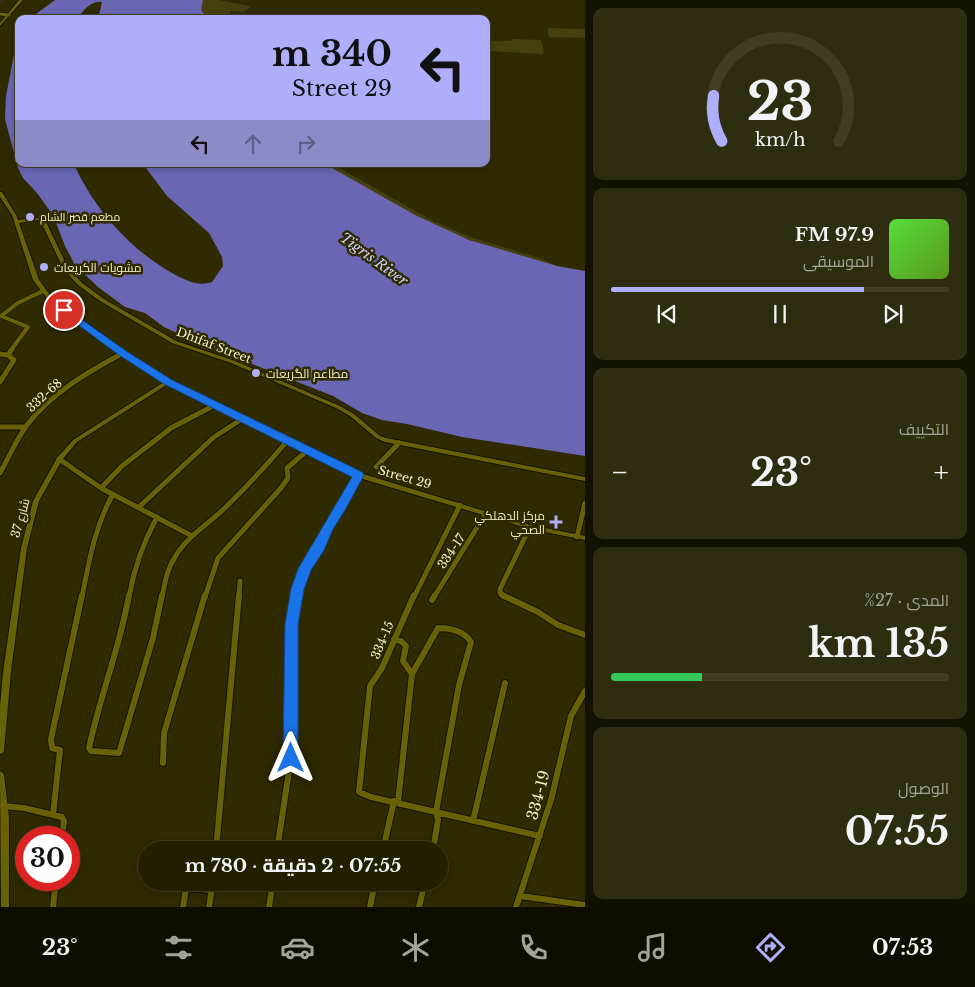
<!DOCTYPE html>
<html lang="ar">
<head>
<meta charset="utf-8">
<style>
	:root { --surface:#232000; --page:#2f2d0f; --text:#f1f3f6; --muted:#a3a399; --line:#403e22; --accent:#afaefa }
	body { margin:0; font-family:"Libre Baskerville",Cairo,serif; background:var(--page); color:var(--text); direction:rtl; height:100vh; display:flex; flex-direction:column; font-size:19px; white-space:nowrap }
	* { box-sizing:border-box; margin:0 }
	p { font-size:16px; color:var(--muted) }
	.icon { flex:none; width:28px; height:28px; fill:none; stroke:currentColor; stroke-width:2; stroke-linecap:round; stroke-linejoin:round }
	.map { position:relative; flex:1; overflow:hidden; direction:ltr }
	.drawer { display:flex; flex-direction:column; gap:8px; padding:8px; background:#131200; width:390px }
	.drawer>* { flex:none }
	.hud { position:absolute; left:15px; top:15px; width:475px; height:152px; border-radius:10px; box-shadow:0 2px 8px #0003,0 0 0 1px var(--line); direction:rtl; background:#afaefa; color:#111; overflow:hidden }
	.speed { position:absolute; left:15px; top:826px; display:flex; gap:10px; font-size:25px; font-weight:700; text-align:center }
	.speed>* { display:grid; place-content:center; width:65px; height:65px; border-radius:50%; background:var(--surface); box-shadow:0 2px 8px #0003,0 0 0 1px var(--line); line-height:1 }
	.speed .limit { border:8px solid #d22; background:#fff; color:#111 }
	.pin { position:absolute; display:grid; place-items:center; width:42px; height:42px; color:#fff; margin:-21px; border:2px solid #fff; border-radius:50%; box-shadow:0 1px 5px #0007 }
	.me { position:absolute; width:55px; margin:-28px; rotate:0deg; stroke-linejoin:round; filter:drop-shadow(0 0 4px #0008) }
	.turn { display:flex; align-items:center; gap:18px; height:105px; padding:0 15px; font-size:22px }
	.turn .icon { width:65px; height:65px; stroke-width:2.5 }
	.turn b { display:block; font-size:35px; line-height:42px }
	.lanes { display:flex; align-items:center; height:48px; padding:0 15px; background:#0003; justify-content:center; gap:25px; direction:ltr }
	.lanes .off { opacity:.35 }
	.big { font-size:38px; font-weight:700; line-height:1.1 }
	.drawer .widget { flex:1; display:flex; flex-direction:column; justify-content:center; gap:8px; min-width:0; padding:0 18px; border-radius:10px; background:var(--page) }
	.drawer .dial { align-items:center; gap:0 }
	.dial svg { height:130px; overflow:visible; fill:none; stroke:var(--line); stroke-width:7; stroke-linecap:round; text-anchor:middle }
	.dial text { fill:var(--text); stroke:none }
	.song { display:flex; align-items:center; gap:15px }
	.cover { width:60px; height:60px; border-radius:8px; background:linear-gradient(135deg,hsl(110 70% 55%),hsl(90 70% 35%)) }
	.played { height:5px; border-radius:2px; background:linear-gradient(90deg,var(--accent) 75%,var(--line) 75%) }
	.keys { display:flex; justify-content:space-around; direction:ltr }
	.heat { display:flex; justify-content:space-between; align-items:center; font-size:28px; direction:ltr }
	.charge { height:8px; border-radius:4px; background:linear-gradient(90deg,#34c759 27%,var(--line) 0) }
	.trip { position:absolute; left:138px; top:841px; width:310px; height:50px; border-radius:25px; background:var(--surface); box-shadow:0 2px 8px #0003,0 0 0 1px var(--line); font-weight:700; line-height:50px; text-align:center; direction:rtl }
	.menu { display:flex; height:80px; justify-content:space-around; align-items:center; background:#0e0d00; color:var(--muted) }
	.menu .icon { width:35px; height:35px }
	.menu .on { color:var(--accent) }
	.menu b { font-size:22px; color:var(--text) }
	main { display:flex; flex:1; min-height:0 }
	.map>svg:first-child { display:block }
	.green { fill:#45400d }
	.water { fill:#6a66b4 }
	.lines { fill:none; stroke-linecap:round; stroke-linejoin:round }
	.minor-far3-casing { stroke:#151300; stroke-width:4.5 }
	.minor-far2-casing { stroke:#151300; stroke-width:5 }
	.minor-far1-casing { stroke:#151300; stroke-width:7 }
	.minor-casing { stroke:#151300; stroke-width:8 }
	.tertiary-casing { stroke:#151300; stroke-width:2 }
	.minor-far3 { stroke:#696106; stroke-width:3 }
	.minor-far2 { stroke:#696106; stroke-width:4 }
	.minor-far1 { stroke:#696106; stroke-width:5 }
	.minor { stroke:#696106; stroke-width:6 }
	.tertiary { fill:#696106; fill-rule:evenodd }
	.shaded-wall { fill:#40300e }
	.route { fill:#1a73e8; stroke:#114b97 }
	.poi-dot { fill:#afaefa; stroke:#2f2a00; stroke-width:2 }
	.labels { text-anchor:middle; dominant-baseline:central; stroke-width:5; stroke-linejoin:round; paint-order:stroke }
	.far-poi-label { font-size:11px; fill:#f4f2cb; stroke:#2f2a00; text-anchor:start }
	.poi-label { font-size:12px; fill:#f4f2cb; stroke:#2f2a00; text-anchor:start }
	.street-label { font-size:12px; fill:#f4f2cb; stroke:#2f2a00 }
	.water-label { font-size:14px; font-style:italic; fill:#d2d3ff; stroke:#2f2a00 }
	.near-street-label { font-size:15px; fill:#f4f2cb; stroke:#2f2a00 }
</style>
</head>
<body>
<main>
<section class="drawer">
<div class="widget dial"><svg viewBox="0 0 100 80">
<path d="M14 69A42 42 0 1 1 86 69"/>
<path d="M14 69A42 42 0 0 1 9 41" stroke="#afaefa"/>
<text x="50" y="56" font-size="32" font-weight="700">23</text>
<text x="50" y="72" font-size="11">km/h</text>
</svg></div>
<div class="widget">
<div class="song"><i class="cover"></i><div><b>97.9 FM</b><p>الموسيقى</p></div></div>
<div class="played"></div>
<div class="keys"><svg class="icon" aria-label="previous" viewBox="0 0 24 24"><path d="M18 5L8 12l10 7zM5 5v14"/></svg><svg class="icon" aria-label="pause" viewBox="0 0 24 24"><path d="M8 5v14M16 5v14"/></svg><svg class="icon" aria-label="next" viewBox="0 0 24 24"><path d="M6 5l10 7-10 7zM19 5v14"/></svg></div>
</div>
<div class="widget"><p>التكييف</p>
<div class="heat"><a>−</a><b class="big">23°</b><a>+</a></div>
</div>
<div class="widget"><p>المدى · 27%</p><b class="big">135 km</b><div class="charge"></div></div>
<div class="widget"><p>الوصول</p><b class="big">07:55</b></div>
</section>
<div class="map">
<svg width="585" height="907" viewBox="0 0 585 907">
	<rect width="100%" height="100%" fill="#2f2a00"/>
	<path class="green" d="M198,0H219L249,6L250,8L243,12L231,11L230,14L238,15L246,19H205L200,16Z
		M547,28L585,29V38L549,37Z
		M513,39L541,40L544,52L542,54L486,51V41H511Z
		M301,164H332L433,221L470,237L542,259L557,266L585,271H552L443,230Z"/>
	<path class="water" d="M55,0H203L201,10L208,19H98L102,2C91,0 83,11 77,19H29Z
		M19,41V164H74C94,209 130,249 172,273C185,280 198,287 212,282L223,266L222,257L209,233L167,196L143,164H325L415,215L469,240L557,266L585,271V456L462,437L407,424L382,420L362,413L333,396L189,339L164,327L145,313L125,307L98,287L75,265L65,246L53,215L37,193L23,178L18,168L5,119L6,96L15,49Z"/>
	<g class="lines">
		<g class="minor-far3-casing">
			<path id="minor-far3" d="M0,14L9,15"/>
		</g>
		<g class="minor-far2-casing">
			<path id="minor-far2" d="M1,316L18,303L43,291
				M1,316L28,327L11,350"/>
		</g>
		<g class="minor-far1-casing">
			<path id="minor-far1" d="M0,354L8,355
				M0,382L14,360L8,355L12,349
				M0,427H26
				M59,459L101,488L192,536
				M376,467L399,443
				M0,473C9,457 16,440 27,425C51,393 88,372 123,353
				M101,488L122,466L171,428L215,405
				M139,507L214,437L242,419
				M577,537L585,503
				M82,597C89,561 95,526 113,494
				M129,597C134,568 143,543 157,517
				M162,597C165,583 167,569 175,557C187,536 210,523 227,506C248,485 268,464 287,441
				M205,597L218,558L281,488L288,478L287,468L308,450
				M239,597L240,581
				M296,597L305,569L318,549L327,528L339,511L358,475
				M414,597L460,505
				M434,597L486,513
				M505,597L500,593V589L530,527"/>
		</g>
		<g class="minor-casing">
			<path id="minor" d="M129,595C120,647 100,696 89,748L91,751L119,753L153,638L162,595
				M414,595L382,668L370,686L359,792L371,797L540,836
				M502,595L538,612L558,625L585,635
				M432,600L435,595
				M394,639L401,641L406,646L403,661L412,674
				M163,763L164,733L205,595
				M398,802L412,674L438,628C450,628 464,631 471,642L459,685L436,812L438,820L433,850
				M3,806L24,808L62,817L64,821L62,838
				M53,815L60,750L52,748L51,739L82,595
				M473,821L505,683
				M216,850L239,595
				M277,850L291,758V624L296,595
				M383,850L394,801
				M186,888L212,890
				M520,896L585,905
				M53,907L56,880
				M183,907L187,882
				M209,907L213,882
				M269,907L273,882
				M370,907L375,882
				M419,907L425,882
				M516,907L551,800L571,716L585,691"/>
		</g>
		<g class="tertiary-casing">
			<path id="tertiary" d="M19,0H23L0,26V23Z
				M0,192H2L16,215L18,220L37,218L45,220L68,268L82,283L104,299L176,341L235,361L340,406L354,414L380,436L386,438L585,477V481L385,442L376,438L350,416L336,408L231,363L172,343L100,301L78,285L64,270L41,222L37,220L19,223L39,280L53,299L125,352L170,381L360,473L530,525L585,536V540L530,529L356,477L168,384L77,442L62,460L39,501L27,548L11,672L4,751L3,753L0,754V707L3,672L21,548L33,501L57,458L73,440L164,382L121,354L49,301L33,280L12,215L0,197Z
				M0,771L3,773L4,775L9,818V907H1Z"/>
		</g>
		<use href="#minor-far3" class="minor-far3"/>
		<use href="#minor-far2" class="minor-far2"/>
		<use href="#minor-far1" class="minor-far1"/>
		<use href="#minor" class="minor"/>
		<use href="#tertiary" class="tertiary"/>
	</g>
	<path class="shaded-wall" d="M0,0H4V2L0,4Z"/>
	<path class="route" d="M64,307L126,351L172,380L362,472L364,475L345,510L333,529L324,550L311,570L304,589L298,624V758L296,763L291,765L286,763L283,758L285,624L291,589L298,569L352,477L164,384L119,355L61,312L59,310Z"/>
	<g class="poi-dot">
		<circle cx="30" cy="217" r="5"/>
		<circle cx="44" cy="267" r="5"/>
		<circle cx="256" cy="373" r="5"/>
		<path d="M553.5 514.5h5v5h5v5h-5v5h-5v-5h-5v-5h5z"/>
	</g>
	<g class="labels">
		<g class="far-poi-label">
			<text x="40" y="217">مطعم قصر الشام</text>
		</g>
		<g class="poi-label">
			<text x="54" y="267">مشويات الكريعات</text>
			<text x="266" y="373">مطاعم الگريعات</text>
			<text x="545" y="515" text-anchor="end">مركز الدهلكي<tspan x="545" dy="14">الصحي</tspan></text>
		</g>
		<g class="street-label">
			<text transform="translate(214 345) rotate(21)">Dhifaf Street</text>
			<text transform="translate(44 395) rotate(-42)">332-68</text>
			<text transform="translate(405 477) rotate(16)">Street 29</text>
			<text transform="translate(20 518) rotate(-74)">شارع 37</text>
			<text transform="translate(451 551) rotate(-56)">334-17</text>
			<text transform="translate(382 640) rotate(-67)">334-15</text>
		</g>
		<g class="water-label">
			<text transform="translate(374 259) rotate(36)">Tigris River</text>
		</g>
		<g class="near-street-label">
			<text transform="translate(538 795) rotate(-75)">334-19</text>
		</g>
	</g>
</svg>
<div class="speed"><div class="limit">30</div></div>
<div class="pin" style="left:64px;top:310px;background:#d93025"><svg class="icon" aria-label="arrive" viewBox="0 0 24 24"><path d="M6 21V4h12l-3 4 3 4H6"/></svg></div>
<svg class="me" style="left:291px;top:758px" viewBox="-20 -20 40 40"><path d="M0-17L14 15 0 8-14 15z" fill="#1a73e8" stroke="#fff" stroke-width="4"/></svg>
<div class="trip">07:55 · 2 دقيقة · 780 m</div>
<div class="hud">
<div class="turn"><svg class="icon" aria-label="left" viewBox="0 0 24 24"><path d="M17 20v-9H6M10 6l-5 5 5 5"/></svg><div><b>340 m</b>Street 29</div></div>
<div class="lanes"><svg class="icon" aria-label="left" viewBox="0 0 24 24"><path d="M17 20v-9H6M10 6l-5 5 5 5"/></svg><svg class="icon off" aria-label="ahead" viewBox="0 0 24 24"><path d="M12 20V5M6 11l6-6 6 6"/></svg><svg class="icon off" aria-label="right" viewBox="0 0 24 24"><path d="M7 20v-9h11M14 6l5 5-5 5"/></svg></div>
</div>
</div>
</main>
<nav class="menu">
<b>07:53</b>
<svg class="icon on" aria-label="directions" viewBox="0 0 24 24"><path d="M12 3l9 9-9 9-9-9zM9 14v-3h6M13 9l2 2-2 2"/></svg>
<svg class="icon" aria-label="music" viewBox="0 0 24 24"><path d="M9 18V5l10-2v13"/><circle cx="6" cy="18" r="3"/><circle cx="16" cy="16" r="3"/></svg>
<svg class="icon" aria-label="phone" viewBox="0 0 24 24"><path d="M5 4h4l2 5-3 2q2 4 5 5l2-3 5 2v4C11 20 4 13 5 4z"/></svg>
<svg class="icon" aria-label="climate" viewBox="0 0 24 24"><path d="M12 3v18M4 7l16 10M4 17L20 7"/></svg>
<svg class="icon" aria-label="car" viewBox="0 0 24 24"><path d="M5 17H2v-5l4-1 3-4h7l3 4 3 1v5h-3M9 17h6M6 11h13"/><circle cx="7" cy="17" r="2"/><circle cx="17" cy="17" r="2"/></svg>
<svg class="icon" aria-label="filters" viewBox="0 0 24 24"><path d="M4 7h16M4 17h16"/><circle cx="9" cy="7" r="2"/><circle cx="15" cy="17" r="2"/></svg>
<b>23°</b>
</nav>
</body>
</html>
